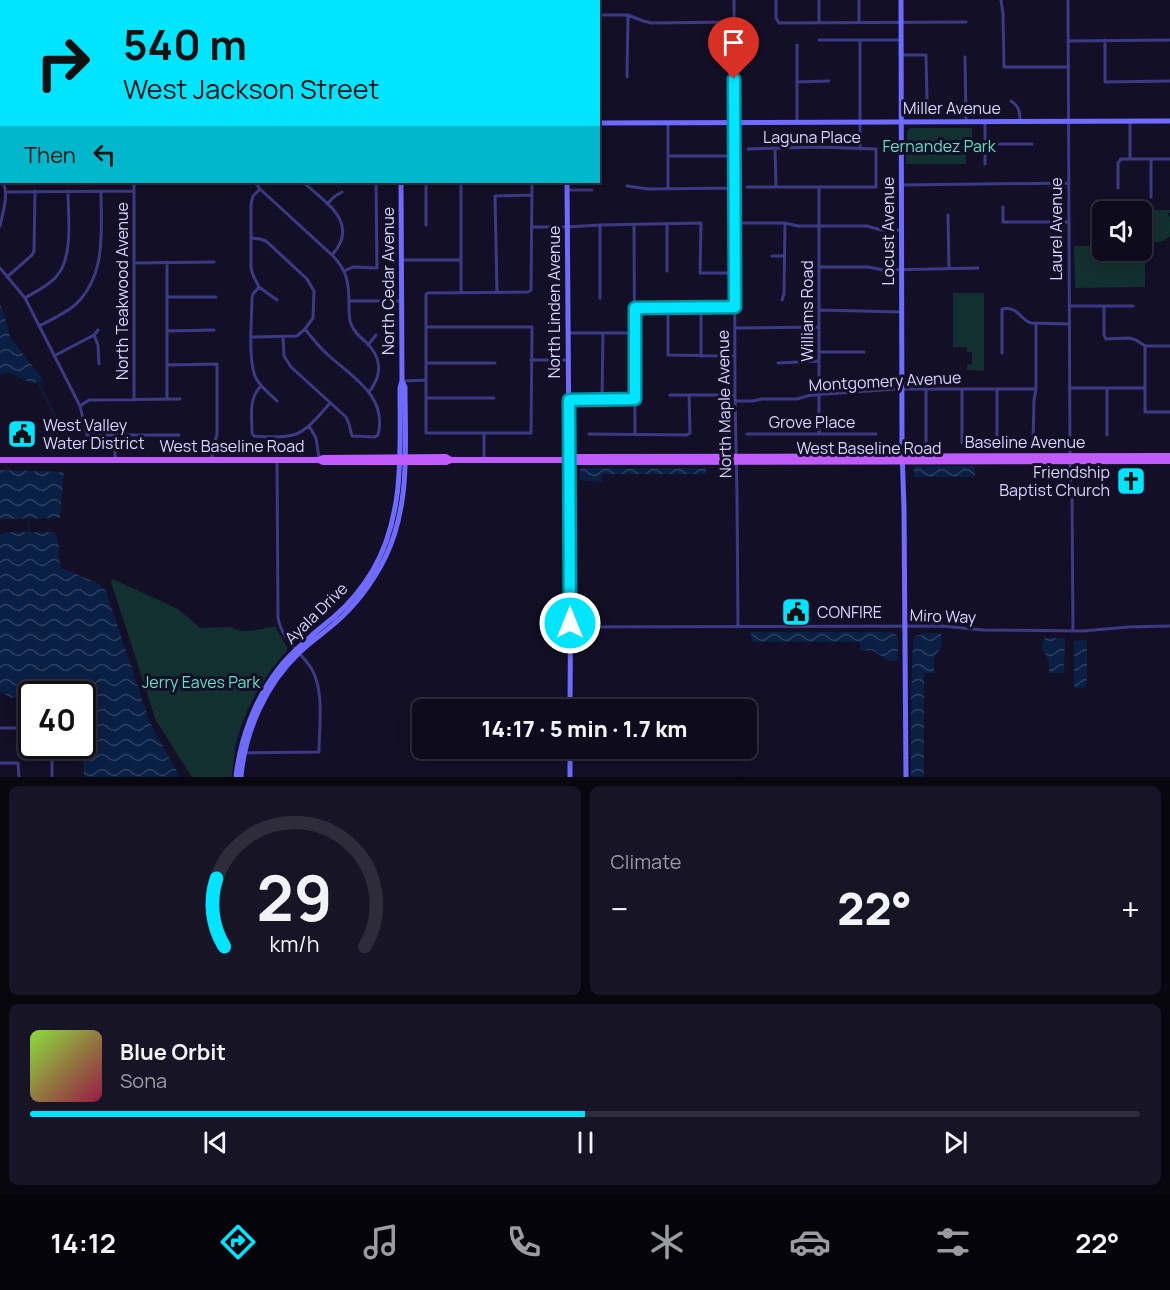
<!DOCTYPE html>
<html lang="en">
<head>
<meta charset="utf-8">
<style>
	:root { --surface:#0e0b1c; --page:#171425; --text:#f1f3f6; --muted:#9b9ba3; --line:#2e2b3b; --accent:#00e5ff }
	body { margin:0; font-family:Manrope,sans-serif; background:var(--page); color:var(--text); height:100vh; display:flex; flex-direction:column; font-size:22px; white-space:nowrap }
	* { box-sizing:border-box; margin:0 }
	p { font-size:20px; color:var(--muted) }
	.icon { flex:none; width:33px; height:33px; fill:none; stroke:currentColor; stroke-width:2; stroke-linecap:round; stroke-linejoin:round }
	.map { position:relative; height:777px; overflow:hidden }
	.panel { display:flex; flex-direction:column; gap:9px; padding:9px; background:#08060f; flex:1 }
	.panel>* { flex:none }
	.banner { position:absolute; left:0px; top:0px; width:600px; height:183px; box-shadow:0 3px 15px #0003,0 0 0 2px var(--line); background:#00e5ff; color:#111; overflow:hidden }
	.fabs { position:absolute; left:1092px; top:201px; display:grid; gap:12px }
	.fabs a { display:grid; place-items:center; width:60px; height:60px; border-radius:9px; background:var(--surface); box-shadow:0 3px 15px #0003,0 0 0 2px var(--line); font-size:30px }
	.speed { position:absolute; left:18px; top:681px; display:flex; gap:12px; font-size:30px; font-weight:700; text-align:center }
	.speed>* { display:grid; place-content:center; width:78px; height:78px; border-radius:50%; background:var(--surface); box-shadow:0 3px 15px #0003,0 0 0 2px var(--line); line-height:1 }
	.speed .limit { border:3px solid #111; border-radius:9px; background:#fff; color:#111 }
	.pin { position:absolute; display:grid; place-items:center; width:51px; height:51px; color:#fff; margin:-62px -26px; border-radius:50% 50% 50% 0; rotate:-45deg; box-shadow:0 0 6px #0007 }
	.pin .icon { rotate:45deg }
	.me { position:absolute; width:66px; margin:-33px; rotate:0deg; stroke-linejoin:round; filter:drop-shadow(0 0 4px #0008) }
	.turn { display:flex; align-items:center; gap:21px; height:126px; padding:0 24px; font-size:27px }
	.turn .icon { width:78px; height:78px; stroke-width:2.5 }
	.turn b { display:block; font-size:42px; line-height:51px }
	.then { display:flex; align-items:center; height:57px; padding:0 24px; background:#0003; gap:12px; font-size:22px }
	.big { font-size:45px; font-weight:800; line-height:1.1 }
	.panel .card { flex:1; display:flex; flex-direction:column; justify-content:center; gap:9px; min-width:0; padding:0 21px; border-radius:9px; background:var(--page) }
	.panel .dial { align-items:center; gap:0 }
	.dial svg { height:156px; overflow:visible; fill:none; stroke:var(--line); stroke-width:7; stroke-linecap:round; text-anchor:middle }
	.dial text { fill:var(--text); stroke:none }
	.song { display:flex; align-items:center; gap:18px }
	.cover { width:72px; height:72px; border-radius:9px; background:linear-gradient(135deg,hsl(90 70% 55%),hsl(340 70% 35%)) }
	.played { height:6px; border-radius:3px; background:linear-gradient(90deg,var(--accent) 50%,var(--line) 50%) }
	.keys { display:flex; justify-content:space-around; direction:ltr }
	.heat { display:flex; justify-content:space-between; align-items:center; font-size:33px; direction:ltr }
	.panel .tiles { flex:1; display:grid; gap:9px; grid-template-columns:1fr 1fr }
	.card:last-child { grid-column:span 2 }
	.trip { position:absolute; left:412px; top:699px; width:345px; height:60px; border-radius:9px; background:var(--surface); box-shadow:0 3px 15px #0003,0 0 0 2px var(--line); font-weight:800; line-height:60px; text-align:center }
	.dock { display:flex; height:96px; justify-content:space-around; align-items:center; background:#06040b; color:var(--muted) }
	.dock .icon { width:42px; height:42px }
	.dock .on { color:var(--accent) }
	.dock b { font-size:27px; color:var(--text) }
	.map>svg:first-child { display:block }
	.green { fill:#12302f }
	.water { fill:url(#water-waves) }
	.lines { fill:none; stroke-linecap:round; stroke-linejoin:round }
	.stream { stroke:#0a1f44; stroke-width:1.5 }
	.street { stroke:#3d3a85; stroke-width:3 }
	.secondary { stroke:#6f6bff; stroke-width:5 }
	.primary { stroke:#c25bff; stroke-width:6 }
	.route-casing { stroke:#0095a6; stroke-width:15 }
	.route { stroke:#00e5ff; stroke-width:10 }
	.labels { text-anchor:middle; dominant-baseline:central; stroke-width:6; stroke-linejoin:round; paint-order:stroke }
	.street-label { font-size:16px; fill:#d9d4ff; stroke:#130f26 }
	.park-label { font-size:16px; fill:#5fe0c0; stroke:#130f26 }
	.poi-label { font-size:16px; fill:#d9d4ff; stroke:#130f26; text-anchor:start }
</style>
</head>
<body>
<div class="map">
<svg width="1170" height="777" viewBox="0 0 1170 777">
	<defs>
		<pattern id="water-waves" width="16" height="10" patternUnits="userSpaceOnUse" patternTransform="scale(1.5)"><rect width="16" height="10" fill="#0a1f44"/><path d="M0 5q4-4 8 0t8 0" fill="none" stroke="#2d3f60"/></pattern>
	</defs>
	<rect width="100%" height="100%" fill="#130f26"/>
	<path class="green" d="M910,128H972V140H966V164H906L907,131Z
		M1099,210H1170V213H1167L1170,217V236C1162,244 1152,243 1142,242V212H1102V213H1099Z
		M1142,245L1145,248V287L1075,288L1074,246H1102V250H1142Z
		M953,293H984V371L967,370V365L972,364V352H967V347H953Z
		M113,579L178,609L200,628L231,627C241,635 263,629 275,626L287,647V651C264,676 246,706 237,740C234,752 234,764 232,777H192L156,721L111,582Z"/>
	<path class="water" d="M0,304L4,313L10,337L44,381L31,383L8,372L0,375Z
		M914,466H975V477H914Z
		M582,468H706V474H602V482L580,480V470Z
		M0,470L64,472L60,518L0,519Z
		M5,532H54C62,543 56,556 62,568L99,584L106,591L150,723L180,777H84L82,694H32L31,697L12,698L0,692V535Z
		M751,632H894L898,638V661H889L872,650L860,651V642H752Z
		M922,633H941L942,645L934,659V673H924V777H911V711L912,701L911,700L913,639L916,635H922Z
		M1045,638H1065L1064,673H1049V663L1045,652H1044L1042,649L1043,640Z
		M1087,640V684L1084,688H1074V641Z"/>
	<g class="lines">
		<path class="stream" d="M38,382L57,420L58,446
			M29,518V532"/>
		<path class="street" d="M65,0V2
			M98,0V2
			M132,0V2
			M166,0V2
			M233,0V2
			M252,0V2
			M379,0V2
			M460,0V2
			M496,0V2
			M531,0V2
			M734,0L735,395L737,495L738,627
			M776,0V18L779,23L966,22
			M859,0V22
			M1001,0L1003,14L1004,67H1068
			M1068,0L1070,456
			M31,2V0
			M198,2V0
			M598,15H628L643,21L652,23L734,22
			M819,22V0
			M819,40H900
			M860,40V149
			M1105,40V82L1170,81
			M1068,41L1170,40
			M0,45H2
			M797,45V122
			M902,55H926L927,99
			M965,57L966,121
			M627,77L628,15
			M797,82L829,81
			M1011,101C1019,106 1020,112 1020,121
			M668,123V189
			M1130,123V159
			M985,144H1032
			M775,149L776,187
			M668,156H734
			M0,157H2
			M1151,159V197
			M985,164V122
			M0,172L2,176
			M134,182V400
			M255,182L260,189L253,196L251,204V268L253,275L259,287
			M303,182C325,202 361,223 332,255
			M426,182V225
			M461,182V292
			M902,185L1068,183
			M627,186L648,189L734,188
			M747,187H876V149L818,147L748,149
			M819,187V434
			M1118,188V163L1121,159H1170
			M260,189L332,255C348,271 349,284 349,306C349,312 349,319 351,324C354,332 360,337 366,342C382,358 383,374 369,392
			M567,190H592
			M6,192L134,191
			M327,204L335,196L342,192
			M1003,207V222H1068
			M948,215L949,268
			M734,223H785L798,226H867L881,230H902
			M600,225V298
			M634,225L635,434
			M667,225V271
			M0,226C3,211 9,196 3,182
			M532,227H567L600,225L701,223L700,273H735
			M251,238L260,239L266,241L307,279L314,291L313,318L305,329L297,336L252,337
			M772,256H784
			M401,260H461
			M167,262V399
			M134,263L214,262
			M819,267H868L883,270L978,268
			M0,268L25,298L80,406L87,435H179
			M344,271L353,267L377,268L376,182
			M7,277L32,255L34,251L35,191
			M497,292L495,196L532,195
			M168,297H216
			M25,298C35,292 48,286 56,277C74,257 68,217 68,191
			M277,300L259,287L253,294L252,298C252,318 247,364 257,380C262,388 270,394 277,401
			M782,300L784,294L785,223
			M349,301H401
			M1069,306H1133
			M1104,306V335L1106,339L1129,338L1136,340L1145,346H1170
			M668,307V355L735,356
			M701,307V356
			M635,308L735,307
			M820,310L900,312
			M39,326C51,320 64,314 75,305C107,275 101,231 101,191
			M426,327H532L531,433H426C426,387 426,340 426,294L428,293L528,292L531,290L532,182
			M735,328L819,327
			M168,331L214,330
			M568,333H635
			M94,335L98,345L99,364
			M283,337L284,356L291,367L346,417L349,424L352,436L375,437L378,435C388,396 352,377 327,354C319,347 312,338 305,329
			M368,345L376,335
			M1145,346V412H1170
			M819,352H864
			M1002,353V309C1019,306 1019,319 1031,323L1069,324
			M54,356L94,335L98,330
			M531,360H568
			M426,363H495
			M778,363L819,361
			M168,365L217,364V435L213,446L212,458
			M404,381L426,380
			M261,386C248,399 252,415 252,433L254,436C267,437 291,439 302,431C313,424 322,412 330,403
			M1069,388H1145
			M926,389V443
			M962,389V443
			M670,395H734
			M426,398H494
			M569,400L635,399
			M602,400L603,333
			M735,401H753L762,399H797L811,395L897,389H1036
			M80,406L89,400L180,399
			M309,426L316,438L319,458
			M589,434L687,435L690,433V431L689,395
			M747,434H876
			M115,435V458
			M484,435V458
			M1107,435V388
			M997,443V389
			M1033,443L1034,400L1036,389V324
			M1070,462V478L1072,492L1073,631
			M570,627L942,626L983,630L1082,631L1129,627L1170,626
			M0,728H32
			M244,753L319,752C319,728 325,690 311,668C300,651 282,640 278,618L277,460
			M0,763H18L19,777
			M52,777V746"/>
		<path class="secondary" d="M400,0V2
			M901,0L902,451L904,508L906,777
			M567,2V0
			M598,123L1170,121
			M0,124H2
			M567,182L569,454L571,545L570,710
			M570,748V777
			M236,777C240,739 255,699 279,668C288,656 300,646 311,636C319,629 327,623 335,616C350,603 363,587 373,570C405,515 400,449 400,388L402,381L401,182
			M241,777C245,731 266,684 300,652C311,641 324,633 335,623C356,605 373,582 385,558C411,504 405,446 405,387L402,381"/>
		<path class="primary" d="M0,460H319L323,458L446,457L451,460
			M319,460L323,462H446L451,460H569L575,462L1170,461
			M569,460L573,457L1170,456"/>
	</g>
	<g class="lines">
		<g class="route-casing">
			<path id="route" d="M570,623L569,400L635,399V308L735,307L734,79"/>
		</g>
		<use href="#route" class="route"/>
	</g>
	<defs>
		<g id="civic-square" transform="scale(1.5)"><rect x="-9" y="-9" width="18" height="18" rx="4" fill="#00e5ff" stroke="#130f26"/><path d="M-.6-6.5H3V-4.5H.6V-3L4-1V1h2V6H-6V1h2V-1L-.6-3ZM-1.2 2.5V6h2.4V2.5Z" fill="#111"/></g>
		<g id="church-square" transform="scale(1.5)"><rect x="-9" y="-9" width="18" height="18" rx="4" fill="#00e5ff" stroke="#130f26"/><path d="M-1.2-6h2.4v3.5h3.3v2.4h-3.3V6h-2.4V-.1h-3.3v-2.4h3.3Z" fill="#111"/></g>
	</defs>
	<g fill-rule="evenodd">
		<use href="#civic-square" x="22" y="434"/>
		<use href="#church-square" x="1131" y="481"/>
		<use href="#civic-square" x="796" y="612"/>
	</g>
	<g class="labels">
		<g class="street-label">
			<text x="952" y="108">Miller Avenue</text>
			<text x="812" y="137">Laguna Place</text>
			<text transform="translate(1056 229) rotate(-90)">Laurel Avenue</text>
			<text transform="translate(888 231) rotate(-90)">Locust Avenue</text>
			<text transform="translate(388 281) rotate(-90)">North Cedar Avenue</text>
			<text transform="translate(122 291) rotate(-90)">North Teakwood Avenue</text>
			<text transform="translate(554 302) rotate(-90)">North Linden Avenue</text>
			<text transform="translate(807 311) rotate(-90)">Williams Road</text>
			<text transform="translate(885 381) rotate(-3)">Montgomery Avenue</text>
			<text transform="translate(724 404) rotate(-91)">North Maple Avenue</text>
			<text x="812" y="422">Grove Place</text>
			<text x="1025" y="442">Baseline Avenue</text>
			<text x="232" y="446">West Baseline Road</text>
			<text x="869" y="448">West Baseline Road</text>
			<text transform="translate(316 613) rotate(-44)">Ayala Drive</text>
			<text transform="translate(943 616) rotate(2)">Miro Way</text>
		</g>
		<g class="park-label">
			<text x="939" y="146">Fernandez Park</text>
			<text x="201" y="682">Jerry Eaves Park</text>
		</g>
		<g class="poi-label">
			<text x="43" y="425">West Valley<tspan x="43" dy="18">Water District</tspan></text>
			<text x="1110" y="472" text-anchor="end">Friendship<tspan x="1110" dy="18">Baptist Church</tspan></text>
			<text x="817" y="612">CONFIRE</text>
		</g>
	</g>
</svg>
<div class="fabs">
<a><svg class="icon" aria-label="sound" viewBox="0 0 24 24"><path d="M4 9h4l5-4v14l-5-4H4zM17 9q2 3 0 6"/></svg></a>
</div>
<div class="speed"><div class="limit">40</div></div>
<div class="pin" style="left:734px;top:79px;background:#d93025"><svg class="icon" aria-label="arrive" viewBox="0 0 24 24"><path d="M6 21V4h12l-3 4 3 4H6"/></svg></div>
<svg class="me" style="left:570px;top:623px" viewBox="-20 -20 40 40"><circle r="17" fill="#00e5ff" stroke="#fff" stroke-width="3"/><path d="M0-11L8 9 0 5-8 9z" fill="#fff"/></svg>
<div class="trip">14:17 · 5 min · 1.7 km</div>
<div class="banner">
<div class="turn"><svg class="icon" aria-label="right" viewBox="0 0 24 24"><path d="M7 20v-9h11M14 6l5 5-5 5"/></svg><div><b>540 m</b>West Jackson Street</div></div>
<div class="then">Then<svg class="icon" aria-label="left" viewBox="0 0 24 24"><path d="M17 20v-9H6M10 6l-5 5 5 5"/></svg></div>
</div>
</div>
<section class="panel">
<div class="tiles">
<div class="card dial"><svg viewBox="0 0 100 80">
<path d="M14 69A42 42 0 1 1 86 69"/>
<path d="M14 69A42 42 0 0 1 10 34" stroke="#00e5ff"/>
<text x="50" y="56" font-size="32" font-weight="700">29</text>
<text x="50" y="72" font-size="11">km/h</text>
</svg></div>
<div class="card"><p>Climate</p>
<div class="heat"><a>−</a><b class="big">22°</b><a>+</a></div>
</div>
<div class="card">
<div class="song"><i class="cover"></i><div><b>Blue Orbit</b><p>Sona</p></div></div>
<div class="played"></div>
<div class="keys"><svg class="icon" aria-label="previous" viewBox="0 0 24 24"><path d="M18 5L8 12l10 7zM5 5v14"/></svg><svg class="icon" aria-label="pause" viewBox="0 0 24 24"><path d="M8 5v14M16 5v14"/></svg><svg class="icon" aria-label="next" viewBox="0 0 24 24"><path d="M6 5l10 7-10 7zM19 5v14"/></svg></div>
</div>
</div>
</section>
<nav class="dock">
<b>14:12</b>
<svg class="icon on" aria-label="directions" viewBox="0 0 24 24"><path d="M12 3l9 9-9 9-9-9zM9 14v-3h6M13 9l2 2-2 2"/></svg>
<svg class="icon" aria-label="music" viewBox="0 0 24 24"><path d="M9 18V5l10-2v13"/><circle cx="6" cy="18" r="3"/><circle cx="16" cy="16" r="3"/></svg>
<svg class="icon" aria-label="phone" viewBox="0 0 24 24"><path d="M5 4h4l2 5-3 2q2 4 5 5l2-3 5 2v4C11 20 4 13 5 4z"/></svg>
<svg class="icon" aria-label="climate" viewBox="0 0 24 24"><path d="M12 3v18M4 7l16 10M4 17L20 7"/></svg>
<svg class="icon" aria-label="car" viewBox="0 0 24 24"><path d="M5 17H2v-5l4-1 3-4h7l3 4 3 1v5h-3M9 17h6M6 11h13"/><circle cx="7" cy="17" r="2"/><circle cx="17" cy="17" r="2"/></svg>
<svg class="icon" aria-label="filters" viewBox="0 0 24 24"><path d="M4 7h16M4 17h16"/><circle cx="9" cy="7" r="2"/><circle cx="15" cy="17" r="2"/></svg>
<b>22°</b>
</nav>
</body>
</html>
